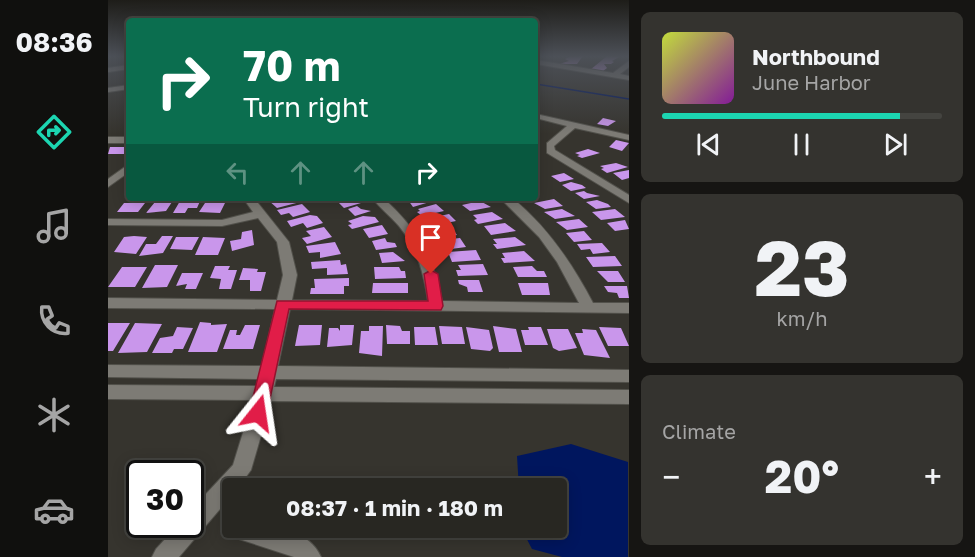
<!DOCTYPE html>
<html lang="en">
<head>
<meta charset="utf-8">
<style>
	:root { --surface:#282722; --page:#34332f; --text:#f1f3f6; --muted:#a5a5a5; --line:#444440; --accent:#1cd5b1 }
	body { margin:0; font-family:"Golos Text",sans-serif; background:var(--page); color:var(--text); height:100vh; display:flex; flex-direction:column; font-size:22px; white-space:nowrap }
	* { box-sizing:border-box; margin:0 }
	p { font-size:20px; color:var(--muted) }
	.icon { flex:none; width:33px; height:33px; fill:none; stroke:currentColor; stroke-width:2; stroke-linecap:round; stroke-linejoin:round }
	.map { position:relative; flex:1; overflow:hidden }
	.sheet { display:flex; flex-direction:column; gap:12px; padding:12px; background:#161513; width:346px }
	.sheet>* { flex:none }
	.top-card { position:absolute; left:18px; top:18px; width:412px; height:183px; border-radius:6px; box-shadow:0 3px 15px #0003,0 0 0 2px var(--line); background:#0b6e4f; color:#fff; overflow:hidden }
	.speed { position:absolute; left:18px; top:460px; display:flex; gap:12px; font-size:30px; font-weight:700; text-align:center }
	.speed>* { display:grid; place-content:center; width:78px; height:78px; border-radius:50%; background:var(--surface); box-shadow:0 3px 15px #0003,0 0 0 2px var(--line); line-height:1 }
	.speed .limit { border:3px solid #111; border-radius:9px; background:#fff; color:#111 }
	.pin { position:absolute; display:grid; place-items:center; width:51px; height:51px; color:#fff; margin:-62px -26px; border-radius:50% 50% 50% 0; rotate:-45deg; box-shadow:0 0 6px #0007 }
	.pin .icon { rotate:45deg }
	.me { position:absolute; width:66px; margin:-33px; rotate:15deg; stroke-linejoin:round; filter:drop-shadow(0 0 4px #0008) }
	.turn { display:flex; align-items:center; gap:21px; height:126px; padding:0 18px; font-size:27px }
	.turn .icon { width:78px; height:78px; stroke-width:2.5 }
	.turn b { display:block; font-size:42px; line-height:51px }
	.lanes { display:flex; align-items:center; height:57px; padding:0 18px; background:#0003; justify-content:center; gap:30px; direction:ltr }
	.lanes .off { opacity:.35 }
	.big { font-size:45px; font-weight:700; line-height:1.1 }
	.sheet .card { flex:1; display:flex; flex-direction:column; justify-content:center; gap:9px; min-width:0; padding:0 21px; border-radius:9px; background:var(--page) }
	.sheet .dial { align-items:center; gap:0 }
	.dial b { font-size:78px; line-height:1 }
	.song { display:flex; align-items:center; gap:18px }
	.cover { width:72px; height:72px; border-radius:9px; background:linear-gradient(135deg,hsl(70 70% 55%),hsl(290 70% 35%)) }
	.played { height:6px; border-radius:3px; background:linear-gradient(90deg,var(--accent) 85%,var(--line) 85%) }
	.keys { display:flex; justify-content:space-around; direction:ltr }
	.heat { display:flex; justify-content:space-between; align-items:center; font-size:33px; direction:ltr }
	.trip { position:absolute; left:114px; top:478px; width:345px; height:60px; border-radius:6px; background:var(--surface); box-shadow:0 3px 15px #0003,0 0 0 2px var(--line); font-weight:700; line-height:60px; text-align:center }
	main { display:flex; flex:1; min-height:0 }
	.tabs { display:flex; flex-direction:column; width:108px; justify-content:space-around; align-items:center; background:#10100e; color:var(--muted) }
	.tabs .icon { width:42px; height:42px }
	.tabs .current { color:var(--accent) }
	.tabs b { font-size:27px; color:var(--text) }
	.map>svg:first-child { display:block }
	.water { fill:#00165e }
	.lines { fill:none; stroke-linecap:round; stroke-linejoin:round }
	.stream { stroke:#00165e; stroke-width:1.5 }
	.building { fill:#c996eb }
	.minor-casing { stroke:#52514b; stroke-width:2 }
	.minor { fill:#7d7b75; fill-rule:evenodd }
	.route { fill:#e11d48; stroke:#92132f; stroke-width:1.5 }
</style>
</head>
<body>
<main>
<nav class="tabs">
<b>08:36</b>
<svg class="icon current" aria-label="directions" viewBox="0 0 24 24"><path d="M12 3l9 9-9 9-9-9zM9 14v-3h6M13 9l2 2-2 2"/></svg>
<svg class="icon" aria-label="music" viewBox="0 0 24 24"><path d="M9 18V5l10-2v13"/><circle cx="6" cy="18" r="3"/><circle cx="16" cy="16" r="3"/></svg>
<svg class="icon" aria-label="phone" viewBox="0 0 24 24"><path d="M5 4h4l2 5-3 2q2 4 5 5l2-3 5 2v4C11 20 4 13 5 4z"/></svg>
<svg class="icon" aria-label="climate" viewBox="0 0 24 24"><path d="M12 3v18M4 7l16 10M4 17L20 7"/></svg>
<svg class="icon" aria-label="car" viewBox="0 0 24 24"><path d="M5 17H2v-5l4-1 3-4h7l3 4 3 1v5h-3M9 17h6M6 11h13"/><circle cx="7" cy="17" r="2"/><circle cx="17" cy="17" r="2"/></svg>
</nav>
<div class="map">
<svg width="521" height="557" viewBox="0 0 521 557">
	<rect width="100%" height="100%" fill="#36342e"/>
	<path class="water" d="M463,444L520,462V557H454L424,549L413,528H448V489H411L409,456Z"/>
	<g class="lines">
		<path class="stream" d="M428,84L521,99"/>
	</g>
	<path class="building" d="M475,56L469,64H451L461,61L457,59L461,57Z
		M499,56L511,57L504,61L506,62L503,64H496L499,68L495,71L482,70Z
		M495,118L508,121L500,126L489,124Z
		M508,140L521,143L514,151L501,147Z
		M2,147H21V150L17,154H0Z
		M480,149L492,153L474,158L469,156L472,155L467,153Z
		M508,163L520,167L499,173L493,169L496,168L492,166Z
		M521,170V178L514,180L505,173Z
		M456,173L466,179L452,182L443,176Z
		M463,182L474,185L478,188L463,191L454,185Z
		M476,191L479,193L492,196L476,199L467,193Z
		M168,198H193L196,201L169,208L160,200Z
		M243,198L253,203L236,208L229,201Z
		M306,198H321L325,201L305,207L300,200Z
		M80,199H93L89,208H80L77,213H65L72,201Z
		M446,199L455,206L437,209L426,203Z
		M489,200L500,204L503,207L488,209L478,202Z
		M372,201L383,207L362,211L354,205Z
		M47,202H64L58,211L38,213Z
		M16,203H37L30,212H9Z
		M97,203H117L112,213L91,212Z
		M194,204L202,212L185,217L181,213L173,215L169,210Z
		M328,204L336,211L314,216L309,212L312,211L310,209Z
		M249,206L253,209L263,211L247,216L240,209Z
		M454,209L467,216L447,219L436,212Z
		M507,209L517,217L493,220L484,212Z
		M384,212L395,219L370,224L366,220L369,219L365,215Z
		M341,214L348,221L324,226L317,219Z
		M202,215L209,216L215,223L199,228L195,223L183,227L179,221Z
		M255,216L267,217L271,222L244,229L240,225L244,224L240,221Z
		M471,219L480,227L459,230L448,222Z
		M517,220L521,229L507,231L499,223Z
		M397,223L408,231L383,235L376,226Z
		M274,225L280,234L261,238L255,229Z
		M216,227L224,237L199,244L194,238L203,236L198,231Z
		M343,227L349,235L331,238L328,232L333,231L331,228Z
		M144,230L146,245L124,251L122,241L133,239L134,232Z
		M476,231L484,240L466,242L458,233Z
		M54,236H65L55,253L31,256L38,244H48Z
		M16,237L26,236L39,237L28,254L6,252Z
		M68,237H91L84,250L62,249Z
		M95,237L117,238L110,255H87Z
		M407,237L418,245L389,249L385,244H389L385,239Z
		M277,238L279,242L287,243L289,247L268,250L264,241Z
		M352,238L358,247L343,249L333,240Z
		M227,242L233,254L212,258V252L201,253L198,246Z
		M494,243L502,252L485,254L482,249L473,250L469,244Z
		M368,250L373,260L344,262L340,252Z
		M416,251L427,261L396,263L393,258H397L394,253Z
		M285,252L297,261L274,263L271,253Z
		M507,256L514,266L485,267L478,257Z
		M232,260L233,265L238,264L240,274L219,275V268L204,269L203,262Z
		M375,264L380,275L350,276L348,270H353L350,265Z
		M47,265H70L59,287L34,288Z
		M107,266H122L120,270H129L123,289H111L113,279L102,278Z
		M424,266L429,271H436L439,277H410L405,267Z
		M14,267H39L27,287H0Z
		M266,267H291L293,271H297L298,278L267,279Z
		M135,268L150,269L149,272H158L153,291H142V280H131Z
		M489,271H510L517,282H500Z
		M74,273H95L88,289H77L79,284L68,286Z
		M241,278V286H236V294H202L203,288H207L206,279Z
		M350,280H371L375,292H360L359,287L351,284Z
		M265,283H300V293H264Z
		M410,283H440L442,295H414Z
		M496,286H519L521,298H511L509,293L500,292Z
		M92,322L103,323V325L119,324L109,352H80Z
		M0,323H22L5,351H0Z
		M27,323L54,324L39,352L10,353Z
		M137,325H152L145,349H115L122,330H129L128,335H132Z
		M191,325H214L212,345L187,346Z
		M232,325H246L244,345L219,347L221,328H230L232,331Z
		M278,325L292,326L294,331H302V344H279Z
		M261,326H275L274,356L251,353L253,331H261Z
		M331,326L354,327L357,344H334Z
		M385,326L408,329L414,352H391Z
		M69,327L85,328L75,349H66L64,353H44L52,338L65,336Z
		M306,327H327L330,345H307Z
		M358,327L381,330L385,348L382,351L363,349Z
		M420,327H433L440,345H417L413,330H421Z
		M491,327L513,328L521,346H500Z
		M439,329H460L469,348L451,351L445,348Z
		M474,329L488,330L502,358L476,355L467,333H475Z"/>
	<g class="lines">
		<g class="minor-casing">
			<path id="minor" d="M428,60L505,73L521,61V67L512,74L521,76V80L428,64Z
				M21,65V69L0,72V68Z
				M21,85V89L0,92V88Z
				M428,114L521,135V140L467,128L446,146L447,150L521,195V203L439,153V143L459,126L428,118Z
				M0,137H21V143H0Z
				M21,164V172L0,187V179Z
				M135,198H146L181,242L189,275L184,300L320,301C316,274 309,248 291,226C282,216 272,208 264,198H275C308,227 326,258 334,301L471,303L449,262L431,237L392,198H404C439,226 464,263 485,303H521V313L182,309L170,366L521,370V382L168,379L166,387L521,390V404L163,401L143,470L129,489H124V495L71,557H44L48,549L70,525H82V511L125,465L145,400L0,399V385L149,386L151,379L0,377V365L154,366L167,309L0,308V298L169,300L175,275L169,242L150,218L114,226L0,225V219L114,220L145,212Z
				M129,528C158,528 199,525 213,557H186L131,539L128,531Z"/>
		</g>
		<use href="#minor" class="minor"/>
	</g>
	<linearGradient id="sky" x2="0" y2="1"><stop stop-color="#1e1d19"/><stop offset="0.42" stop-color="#4c5057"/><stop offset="1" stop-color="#4c5057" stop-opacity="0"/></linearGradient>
	<rect width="521" height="134" fill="url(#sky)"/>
	<path class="route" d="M323,270L330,274L335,306L333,310L181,309L159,413L156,418L150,420L144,418L141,413L169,301H320L316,274Z"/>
</svg>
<div class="speed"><div class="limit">30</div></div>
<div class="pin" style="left:323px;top:274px;background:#d93025"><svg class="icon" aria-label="arrive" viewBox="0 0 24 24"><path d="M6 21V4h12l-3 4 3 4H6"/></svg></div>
<svg class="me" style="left:150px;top:413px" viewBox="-20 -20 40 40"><path d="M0-17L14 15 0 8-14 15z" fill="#e11d48" stroke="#fff" stroke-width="4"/></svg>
<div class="trip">08:37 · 1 min · 180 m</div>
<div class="top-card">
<div class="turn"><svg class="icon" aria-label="right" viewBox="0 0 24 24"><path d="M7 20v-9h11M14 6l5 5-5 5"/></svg><div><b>70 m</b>Turn right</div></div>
<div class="lanes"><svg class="icon off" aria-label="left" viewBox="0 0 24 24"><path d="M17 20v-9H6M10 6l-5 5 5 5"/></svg><svg class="icon off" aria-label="ahead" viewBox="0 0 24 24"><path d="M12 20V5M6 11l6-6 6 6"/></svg><svg class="icon off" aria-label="ahead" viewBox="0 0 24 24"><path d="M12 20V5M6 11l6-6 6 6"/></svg><svg class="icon" aria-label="right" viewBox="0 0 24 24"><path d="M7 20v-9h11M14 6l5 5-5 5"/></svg></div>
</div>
</div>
<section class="sheet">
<div class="card">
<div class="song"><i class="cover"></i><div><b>Northbound</b><p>June Harbor</p></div></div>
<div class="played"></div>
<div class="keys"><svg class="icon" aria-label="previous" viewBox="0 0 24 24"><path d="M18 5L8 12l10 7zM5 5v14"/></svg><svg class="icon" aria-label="pause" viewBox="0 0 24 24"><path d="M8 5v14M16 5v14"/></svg><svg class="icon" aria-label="next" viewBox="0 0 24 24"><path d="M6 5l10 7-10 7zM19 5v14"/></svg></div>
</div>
<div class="card dial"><b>23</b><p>km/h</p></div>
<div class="card"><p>Climate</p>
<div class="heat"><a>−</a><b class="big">20°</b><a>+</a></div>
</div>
</section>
</main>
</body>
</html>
